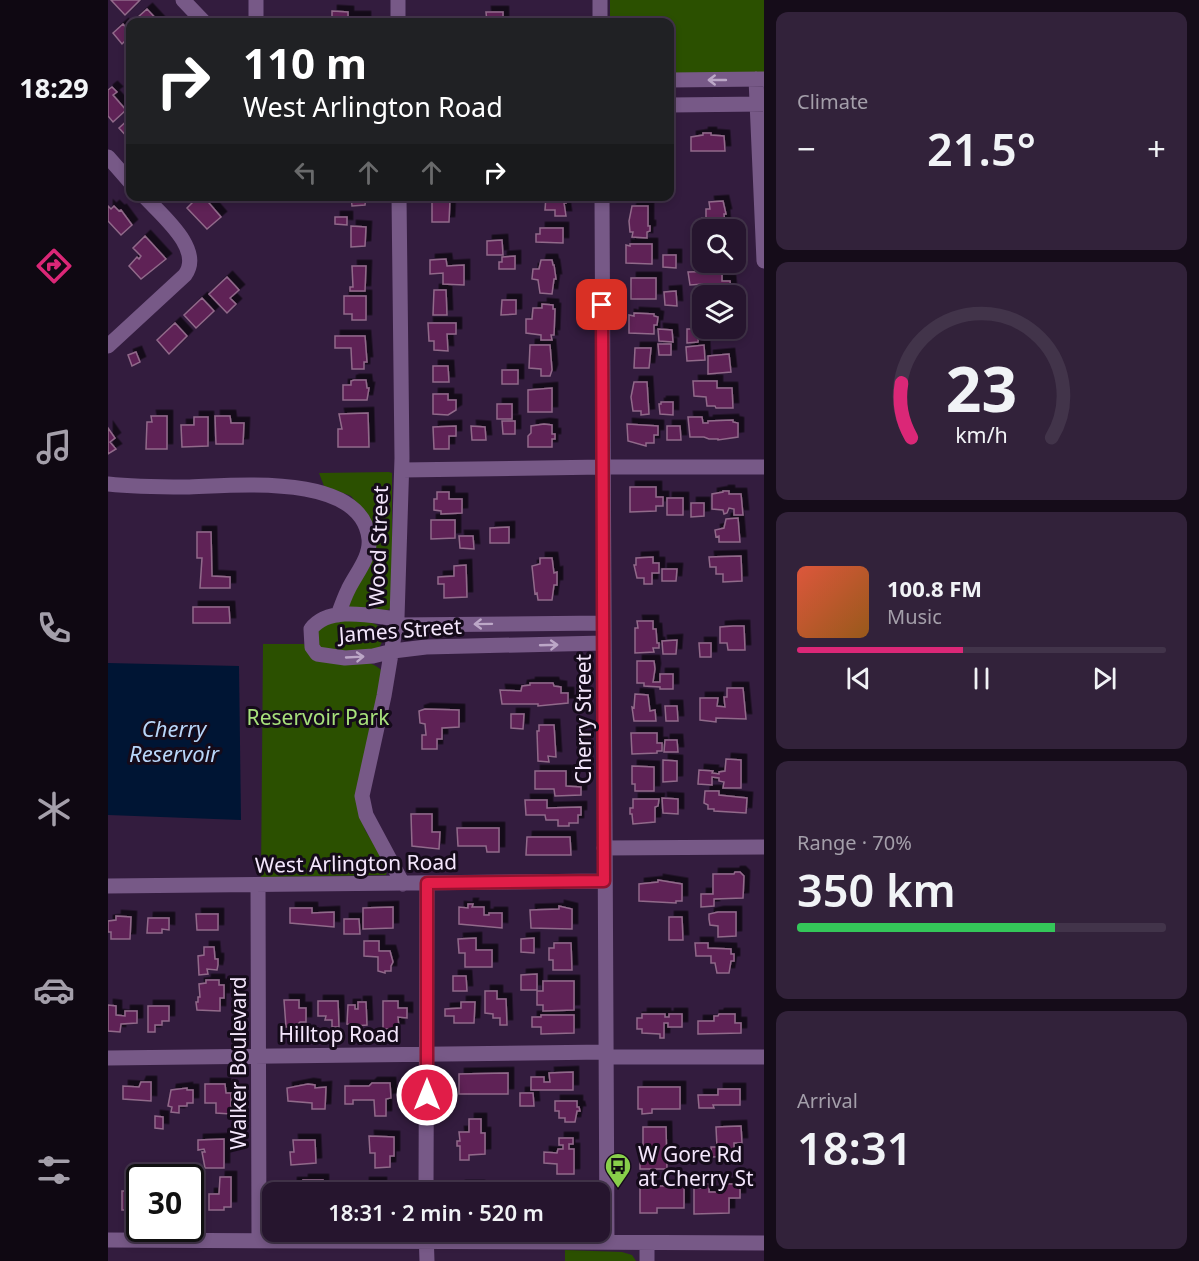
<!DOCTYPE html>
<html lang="en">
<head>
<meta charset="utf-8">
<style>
	:root { --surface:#26152e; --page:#32223a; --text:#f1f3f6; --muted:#a49faa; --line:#42344a; --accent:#db2777 }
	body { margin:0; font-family:"Noto Sans",sans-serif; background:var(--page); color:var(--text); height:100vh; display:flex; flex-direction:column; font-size:22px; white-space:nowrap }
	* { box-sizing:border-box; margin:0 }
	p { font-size:20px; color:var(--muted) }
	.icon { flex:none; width:33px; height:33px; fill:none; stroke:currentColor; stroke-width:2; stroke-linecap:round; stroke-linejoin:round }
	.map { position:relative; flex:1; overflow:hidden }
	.side { display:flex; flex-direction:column; gap:12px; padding:12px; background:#150c19; width:435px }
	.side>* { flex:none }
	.hud { position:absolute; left:18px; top:18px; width:548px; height:183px; border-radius:12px; box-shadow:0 3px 9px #0003,0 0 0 2px var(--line); background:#202124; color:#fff; overflow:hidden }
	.buttons { position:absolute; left:584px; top:219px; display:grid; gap:12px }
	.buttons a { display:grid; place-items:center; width:54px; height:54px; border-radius:12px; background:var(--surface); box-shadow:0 3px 9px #0003,0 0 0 2px var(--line); font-size:30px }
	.speed { position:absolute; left:18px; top:1164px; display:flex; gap:12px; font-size:30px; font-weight:700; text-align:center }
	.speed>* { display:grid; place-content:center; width:78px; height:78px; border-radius:50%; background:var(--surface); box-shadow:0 3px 9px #0003,0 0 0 2px var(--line); line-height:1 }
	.speed .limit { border:3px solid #111; border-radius:9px; background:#fff; color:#111 }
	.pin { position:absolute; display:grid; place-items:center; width:51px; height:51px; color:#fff; margin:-26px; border-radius:12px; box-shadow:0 3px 9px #0006 }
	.me { position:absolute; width:66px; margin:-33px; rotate:0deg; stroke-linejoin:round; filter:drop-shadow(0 0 4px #0008) }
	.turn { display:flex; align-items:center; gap:21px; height:126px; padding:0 18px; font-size:27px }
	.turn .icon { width:78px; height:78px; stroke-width:2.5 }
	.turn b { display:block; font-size:42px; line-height:51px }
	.lanes { display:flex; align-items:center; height:57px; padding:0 18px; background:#0003; justify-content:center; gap:30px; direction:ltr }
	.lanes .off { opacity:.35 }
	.big { font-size:45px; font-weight:600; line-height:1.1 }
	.side .widget { flex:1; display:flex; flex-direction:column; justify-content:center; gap:9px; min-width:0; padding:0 21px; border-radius:12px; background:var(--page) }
	.side .dial { align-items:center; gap:0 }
	.dial svg { height:156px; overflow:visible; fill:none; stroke:var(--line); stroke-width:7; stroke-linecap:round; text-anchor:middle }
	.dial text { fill:var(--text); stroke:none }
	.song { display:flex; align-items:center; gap:18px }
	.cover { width:72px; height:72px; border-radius:9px; background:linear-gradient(135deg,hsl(10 70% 55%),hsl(30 70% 35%)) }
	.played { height:6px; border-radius:3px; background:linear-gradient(90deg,var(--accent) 45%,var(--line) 45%) }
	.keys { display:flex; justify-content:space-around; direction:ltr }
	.heat { display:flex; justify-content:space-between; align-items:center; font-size:33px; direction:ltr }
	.charge { height:9px; border-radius:4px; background:linear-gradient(90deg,#34c759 70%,var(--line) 0) }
	.trip { position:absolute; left:154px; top:1182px; width:348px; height:60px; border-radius:12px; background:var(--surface); box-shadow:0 3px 9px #0003,0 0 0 2px var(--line); font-weight:600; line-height:60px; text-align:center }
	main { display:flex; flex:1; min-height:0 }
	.dock { display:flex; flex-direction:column; width:108px; justify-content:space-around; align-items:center; background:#0f0812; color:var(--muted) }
	.dock .icon { width:42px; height:42px }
	.dock .on { color:var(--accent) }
	.dock b { font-size:27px; color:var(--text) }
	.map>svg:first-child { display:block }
	.green { fill:#2b5000 }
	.water { fill:#001534 }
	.building { fill:#5f2057; stroke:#916a8a; stroke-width:1.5; filter:url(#shadow) }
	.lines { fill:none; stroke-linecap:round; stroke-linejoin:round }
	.minor { stroke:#775987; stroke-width:15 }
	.oneway { stroke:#bca7c7 }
	.route-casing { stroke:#92132f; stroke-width:15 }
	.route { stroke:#e11d48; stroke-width:10 }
	.labels { text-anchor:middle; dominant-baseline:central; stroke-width:6; stroke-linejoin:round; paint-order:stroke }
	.street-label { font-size:21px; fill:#f4e6fc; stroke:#150b1a }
	.park-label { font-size:21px; fill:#a7e17b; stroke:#150b1a }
	.poi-label { font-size:21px; fill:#f4e6fc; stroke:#150b1a; text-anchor:start }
	.water-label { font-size:22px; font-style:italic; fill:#b8d6f9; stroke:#150b1a }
</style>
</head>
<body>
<main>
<nav class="dock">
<b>18:29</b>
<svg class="icon on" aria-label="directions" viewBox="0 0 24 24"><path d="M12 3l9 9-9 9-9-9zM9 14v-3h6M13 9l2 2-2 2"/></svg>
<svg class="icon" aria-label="music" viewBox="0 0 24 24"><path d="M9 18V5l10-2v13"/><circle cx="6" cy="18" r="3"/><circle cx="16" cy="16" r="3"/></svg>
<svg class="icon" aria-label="phone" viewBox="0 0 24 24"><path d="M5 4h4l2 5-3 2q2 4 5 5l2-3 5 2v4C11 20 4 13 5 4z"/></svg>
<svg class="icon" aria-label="climate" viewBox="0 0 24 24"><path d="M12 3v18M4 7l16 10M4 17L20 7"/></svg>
<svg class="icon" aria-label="car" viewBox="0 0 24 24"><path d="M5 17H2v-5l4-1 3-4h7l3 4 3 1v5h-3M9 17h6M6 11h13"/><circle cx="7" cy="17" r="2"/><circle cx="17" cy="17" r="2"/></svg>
<svg class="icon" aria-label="filters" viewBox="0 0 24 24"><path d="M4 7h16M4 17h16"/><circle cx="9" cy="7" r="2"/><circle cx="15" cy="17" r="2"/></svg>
</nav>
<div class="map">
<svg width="656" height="1261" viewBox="0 0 656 1261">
	<defs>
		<filter id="shadow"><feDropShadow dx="5.5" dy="-5.5" stdDeviation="0" flood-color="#0009"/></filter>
	</defs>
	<rect width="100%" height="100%" fill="#331c3e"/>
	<path class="green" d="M502,0H656V73L561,74V22H502Z
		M281,472L284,473V606L280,610L244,609L241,606L242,598L260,569L257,513L243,496L216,486L211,473Z
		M236,620L259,621L269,625L276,638L271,648L257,653L211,648L208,630L211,626Z
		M155,644H196L199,651C216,654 266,658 275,672L249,804L257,830L280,867L278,875L153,877Z
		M457,1250L514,1252L524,1255L528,1261H457Z"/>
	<path class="water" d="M0,663L131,666L133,820L0,815Z"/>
	<path class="building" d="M3,0H32L17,15Z
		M39,9L51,22H25L29,18Z
		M224,11L240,12V17H257V22H224Z
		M378,12H395V22H379Z
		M15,24L22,33V39L21,37L14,44L5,33Z
		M4,87L9,92L5,95L18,110L5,122L0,116V90Z
		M22,118V147L19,143L22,140L11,128Z
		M595,133H603V135L616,136L617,151H583V137L595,135Z
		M91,196H95L113,217L99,229L79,208Z
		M243,196H258L257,205L244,206Z
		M324,196H345V199H342L341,222H324Z
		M438,196H458V203H456L458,216H447V210H437Z
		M615,201L618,214H616L617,227L595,228L594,218H598V209H602L601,202Z
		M0,206L3,209L6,206L11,211L13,210L24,225L13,235L0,221Z
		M524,206H540V226H542V231L539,232V238L524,237L525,232H522L521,221Z
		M227,217H239V225L227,224Z
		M243,226L258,227L257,246L243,247Z
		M432,228H455V243L428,242V234H432Z
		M37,236L58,259L33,279L21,266L29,257L31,259L33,256L25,248Z
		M394,240L395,255H379V241Z
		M522,244H544V264L518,263V245L522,246Z
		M555,255H568V268L555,267Z
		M407,256V269H391V262H394V257Z
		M338,259L339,266L356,265V285L335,284V273L322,274V260Z
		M433,260H444L445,265H446L448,279H446L444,294L432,293L430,280L424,279L425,269H431Z
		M244,266H258L257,291H242V287H245Z
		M614,271V281H622L623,291L616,292L617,296L596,295L595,284L582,285L580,272Z
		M119,277L131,290L122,298L128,304L119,313L101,294Z
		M523,278H548V299H523Z
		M326,290H338L339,315H325Z
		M568,291L569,306L557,305L556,292Z
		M236,296H258V320H244V314H236Z
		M94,298L106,311L88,328L76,315Z
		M394,300H408V314L393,315Z
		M434,304L445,305V309H447L446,335H443L444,340H433V335L418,333V319H424L425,308H434Z
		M526,313L546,314V316L550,317L549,325H546V334L521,333V315L526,316Z
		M67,323L79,336L61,354L49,340Z
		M320,323H348V334H339L340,351L326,350V341H321Z
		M600,328H621V337L601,338Z
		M550,329L564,330L565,342L551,341Z
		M579,329H591L590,342L579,343Z
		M227,336H257L259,362H256V369H244L243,348H227Z
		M550,344H563V355H551Z
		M422,345H442L444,370L442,376H433V369L421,368Z
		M596,345L597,360L579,361L578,347Z
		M527,348H543L541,368H526Z
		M28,352L32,362L24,366L20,355Z
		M621,354L623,372L600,374V356Z
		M325,366H340L341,382H325Z
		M394,370H410V384H394Z
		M258,380L259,388H261L259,400H235V385H243V381L246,380Z
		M585,381H609V388H624L625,408H608L607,406H599L598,397L586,396Z
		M526,382H539L541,414L533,415V411H525L523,397Z
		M444,388V412H420V390Z
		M325,394H340V400H348V410L340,415L325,414Z
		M553,402H565V415L552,414L551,404H553Z
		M389,404H404V419H389Z
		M260,413L261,447H230V429H234L231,414Z
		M43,416H59V449H38L39,422H44Z
		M107,416H122L123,423H136L135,444H108Z
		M86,417H100V446L74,447L73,425H86Z
		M580,417H594L595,423H600V421L625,420V422L630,423V437L610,440V439H601L596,437H582Z
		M394,421H407V434H395Z
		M436,424L444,425V434H447V439H444V447H420V436L423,433V426Z
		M519,424L550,426V435H546V443H538V446L520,441Z
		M348,426V436H341V449H326L325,427Z
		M363,426L377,427L378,440H364Z
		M559,426H572L573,440H559Z
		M0,428L7,438L2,442L8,449L0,454Z
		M522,487H548V497H555V506H548V511L522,512Z
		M615,491H621V494H633L635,515H626V509L621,508L619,513L616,514L615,510L604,509V494L615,492Z
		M329,492H341V499H354V513L333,514V511L326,510V499H329Z
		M559,498H575V515H559Z
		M583,503H596V516L583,517Z
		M630,518L632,542H611V536L608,537L607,530L616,528L618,519Z
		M323,520H347V538L323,539Z
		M401,527V543H382V528Z
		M89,532H103L104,576L122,577V588H92L94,558H89Z
		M351,536H365L366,549L352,548Z
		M633,556L634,581L615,582V574H608V567H602L601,557Z
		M545,557V563H551V573H544V584H536V578H529L526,565H528V558Z
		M432,558H444L446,573L449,572V585H446L444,600H430L429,593L427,594L424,566L432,564Z
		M358,565L359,597L336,598V584H330V577L346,576V566Z
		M554,569H569L568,581H554Z
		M85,607H121L122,623H85Z
		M529,621H545V629H548L549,643H551V648H545L546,652L527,653V628H530Z
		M625,626H636L637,650H620L619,643H612V627Z
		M569,640L568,654H555L554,641Z
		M591,643H603V657H592Z
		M529,661H546L547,669L545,682H552V674H565V689H552V687L536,686V683H529Z
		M422,683H445L446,686L453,687V693H460V703L430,706V704H394L392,690L413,691L414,686L422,685Z
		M619,688H635L638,719L608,718V722L592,720V698H610L609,706L617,707L616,697H619Z
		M527,694L540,695L542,711L547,710L548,721H526L524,707L526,708Z
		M557,706H569L570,721H558Z
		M317,709L351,710V727L334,728V739H329V749H314V735H318L317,724L312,723L311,711Z
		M403,714H416L415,729L403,728Z
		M431,725H446L448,757L440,756L441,762L430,761L429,731H431Z
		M523,733H549V743H554V751H549V753L524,754Z
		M557,740H569L570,752H556Z
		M618,759L633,760V788H615L616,782L611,781V778L604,777V785L590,784L591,770L605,771L604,773L611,774V772L617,771Z
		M555,760L569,761V781L555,782Z
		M524,766L546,767V791H527V784H524Z
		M427,771H458V786L473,787V795L447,796L446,789H427Z
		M597,791H611V795L639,798L638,813L606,811V809H600V805L596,803Z
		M554,798L570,799V814L555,813Z
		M525,799H551L550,806L547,807V822L525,824L524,814H522V808H525Z
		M417,800H439V808L473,807V815H470V823H461V826H450V820H438L437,815H418Z
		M303,814H324V832H332L331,849L304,846Z
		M349,828H391V852H379L378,846H350Z
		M419,837H462L463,855H418Z
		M627,872H632L636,876L635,898L606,899V906L593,907V894H605V874H626Z
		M550,880L574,884V901H568V903L531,901V884L550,882Z
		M360,904H365L364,907H376V915H381V913H394V928L351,924V907L360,908Z
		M451,906L464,909V929L423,928L422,910L451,909Z
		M285,907V928L255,929V908Z
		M182,908H204V913L226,912V927L182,923Z
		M610,912H628V936L610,937V926L602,925L601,919V914Z
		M88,914H110V930H89Z
		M8,916L23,917L22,939H3V932H0V921L8,920Z
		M561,917H574L575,940H561Z
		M40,918H61V930L54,929V933H39Z
		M236,919H251L252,934H236Z
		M368,938V950H384V967H357V953H351L350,939Z
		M426,938V953L413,952V939Z
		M256,941H271V951H282L285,962L283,966V971H277V973L270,971V957L256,956Z
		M446,943H463L464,970H445V960H441V948H446Z
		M587,943H600V948L623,949V954H626V961H623L621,973H609L607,963H603V956H588Z
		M96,947H106L107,959H110V965L109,970L99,969L100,974L91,975L90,956L96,955Z
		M429,974V990H413V975Z
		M345,976H358L359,991H345Z
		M98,980H111V985H116V998H112V1011L89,1010L88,1002H90V997H92L91,984L98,983Z
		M435,981H466V1010L435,1011V1005H429V991H435Z
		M377,991H389V999H398L399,1025H392V1018H385V1014L377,1013Z
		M176,1000H191V1008H198V1022H192L187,1027H178Z
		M210,1001H230L231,1027H224V1020H217L218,1016H210Z
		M275,1001H290V1008H299V1018L290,1017L291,1029H275Z
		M250,1002H258L259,1025L247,1026V1025L239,1024L240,1005H247V1009H250Z
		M353,1002H367L366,1023H346V1016H337V1009L353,1008Z
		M0,1005L8,1006V1015L17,1016V1011H29V1023L13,1024L12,1032L0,1031Z
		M40,1006H61V1021H54V1025H47V1032H40Z
		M534,1014H557V1017H561V1014H574V1027H560V1023H556V1038H552V1034L534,1033V1029H529V1018H534Z
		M611,1014H627V1023H633V1033L590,1034V1021H606V1016H610Z
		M433,1015H466V1033L433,1034V1027H424V1017H433Z
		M465,1072V1090H423V1077H436V1082H442L441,1073Z
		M400,1073V1094H351V1074Z
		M33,1082H43V1101L15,1099V1086L31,1087Z
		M264,1083H282L283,1098L278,1099V1116H267L266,1100H245V1104H237V1086H261Z
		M97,1084H117L118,1093H123V1114L108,1113V1103H97Z
		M200,1084L207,1085V1088L218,1087L217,1109H204V1103L180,1101L179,1088Z
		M530,1087H572V1109H544V1113L534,1114V1109H530Z
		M79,1088V1090H85V1103H79V1106H71V1113L63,1112L64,1107L60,1106L63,1090Z
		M610,1089H632V1105H605L606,1108H591L590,1095H610Z
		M412,1093H425L426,1106H412Z
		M447,1101H469V1107H471L472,1111H469L467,1122H457V1118H451V1111H447Z
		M47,1116L55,1117V1129L47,1128Z
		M361,1119H373V1133H377V1154L361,1155V1160H352V1146H349V1141H352L351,1132H361Z
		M633,1126L634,1143H626V1156L604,1157L603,1147H609L608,1127Z
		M535,1127H558L559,1169H532V1153H535Z
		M261,1136L286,1137V1156H282V1167L267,1168V1153H262Z
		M451,1138H465V1144H461V1149H466V1174H449V1164L436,1163V1152L449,1153L450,1149H455V1145H451Z
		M116,1139V1168H97L94,1152H97L96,1149L90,1150V1140Z
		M185,1140H207L208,1163L183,1165L182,1152H186Z
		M112,1177H123V1207H116V1210H101V1194H111Z
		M195,1180H215V1192H184V1183H195Z
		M256,1183H273V1192H256Z
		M593,1184H601V1192H614V1184H632V1198H621V1213L586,1214V1188H593Z
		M352,1186H371V1192H352Z
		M532,1186H576V1208H549V1213H532Z
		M445,1187H466V1192H445Z
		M82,1190H88V1210H82Z
		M14,1191H32V1210H14Z"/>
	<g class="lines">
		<path class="minor" d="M75,0L96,22
			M290,0V22
			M492,0V22
			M148,22V0
			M648,79L656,261
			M561,80L656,79
			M561,105L656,104
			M0,157L22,182
			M291,196L294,458L289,618L276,696L254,796L258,815L295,884
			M494,196L499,1242
			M0,346L77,275C96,249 53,215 36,196
			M294,470L495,467H656
			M0,484C26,487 52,487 78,487C124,486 254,471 261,539C263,557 247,575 240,590C236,598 233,607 230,615
			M289,619C264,616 221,605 203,629L204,647L209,654L237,658L265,656L285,651L318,647L496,643
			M289,625L496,623
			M496,848L656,847
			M0,886L496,881
			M150,886L151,1240
			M499,1057H656
			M0,1058L498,1052
			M318,1192L319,883
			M318,1232L319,1261
			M0,1240L656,1243
			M539,1243V1261"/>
	</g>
	<defs><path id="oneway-shaft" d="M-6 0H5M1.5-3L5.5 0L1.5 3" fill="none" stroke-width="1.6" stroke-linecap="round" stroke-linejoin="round" transform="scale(1.5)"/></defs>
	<g class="oneway">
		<use href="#oneway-shaft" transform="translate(609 80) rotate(180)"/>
		<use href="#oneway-shaft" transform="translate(375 624) rotate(179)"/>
		<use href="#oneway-shaft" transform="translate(441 645) rotate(-2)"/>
		<use href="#oneway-shaft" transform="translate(247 657) rotate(-3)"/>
	</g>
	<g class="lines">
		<g class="route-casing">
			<path id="route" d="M319,1095V883L496,881L494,305"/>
		</g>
		<use href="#route" class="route"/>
	</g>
	<defs>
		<g id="bus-pin" transform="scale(1.35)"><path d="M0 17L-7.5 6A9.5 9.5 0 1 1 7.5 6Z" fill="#88cf4a" stroke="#150b1a"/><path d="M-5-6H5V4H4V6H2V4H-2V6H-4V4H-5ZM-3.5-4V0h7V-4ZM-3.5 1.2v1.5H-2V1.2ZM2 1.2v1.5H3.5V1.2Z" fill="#111"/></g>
	</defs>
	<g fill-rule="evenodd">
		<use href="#bus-pin" x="510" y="1166"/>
	</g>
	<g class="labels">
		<g class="street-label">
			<text transform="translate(270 546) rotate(-88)">Wood Street</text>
			<text transform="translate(292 630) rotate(-4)">James Street</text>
			<text transform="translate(475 719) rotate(-90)">Cherry Street</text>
			<text transform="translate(248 863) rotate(-1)">West Arlington Road</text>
			<text x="231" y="1034">Hilltop Road</text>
			<text transform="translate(130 1063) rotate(-90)">Walker Boulevard</text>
		</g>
		<g class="park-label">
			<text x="210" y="717">Reservoir Park</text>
		</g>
		<g class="poi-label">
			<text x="530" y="1154">W Gore Rd<tspan x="530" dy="24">at Cherry St</tspan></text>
		</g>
		<g class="water-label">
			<text x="66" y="728">Cherry<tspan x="66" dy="25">Reservoir</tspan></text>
		</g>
	</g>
</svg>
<div class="buttons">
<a><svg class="icon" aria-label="search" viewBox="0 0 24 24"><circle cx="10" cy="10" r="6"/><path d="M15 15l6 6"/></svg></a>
<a><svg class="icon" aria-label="layers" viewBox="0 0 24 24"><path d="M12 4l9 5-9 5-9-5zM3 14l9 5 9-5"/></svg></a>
</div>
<div class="speed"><div class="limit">30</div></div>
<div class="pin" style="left:494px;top:305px;background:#d93025"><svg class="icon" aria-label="arrive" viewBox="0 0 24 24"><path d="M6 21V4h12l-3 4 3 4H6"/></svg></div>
<svg class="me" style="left:319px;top:1095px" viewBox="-20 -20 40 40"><circle r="17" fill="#e11d48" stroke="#fff" stroke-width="3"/><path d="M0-11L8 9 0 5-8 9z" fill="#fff"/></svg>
<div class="trip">18:31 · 2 min · 520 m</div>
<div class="hud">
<div class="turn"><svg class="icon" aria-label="right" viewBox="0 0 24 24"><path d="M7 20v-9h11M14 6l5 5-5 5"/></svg><div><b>110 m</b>West Arlington Road</div></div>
<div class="lanes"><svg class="icon off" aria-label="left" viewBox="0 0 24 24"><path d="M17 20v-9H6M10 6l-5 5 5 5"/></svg><svg class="icon off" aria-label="ahead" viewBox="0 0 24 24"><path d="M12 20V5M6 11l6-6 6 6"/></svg><svg class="icon off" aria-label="ahead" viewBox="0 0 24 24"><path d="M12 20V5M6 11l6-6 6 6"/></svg><svg class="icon" aria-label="right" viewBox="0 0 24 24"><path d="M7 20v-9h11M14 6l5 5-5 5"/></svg></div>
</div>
</div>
<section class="side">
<div class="widget"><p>Climate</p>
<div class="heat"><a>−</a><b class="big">21.5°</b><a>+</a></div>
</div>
<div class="widget dial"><svg viewBox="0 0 100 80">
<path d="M14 69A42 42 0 1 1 86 69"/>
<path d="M14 69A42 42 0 0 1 9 41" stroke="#db2777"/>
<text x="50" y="56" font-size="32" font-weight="700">23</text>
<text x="50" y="72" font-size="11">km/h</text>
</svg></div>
<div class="widget">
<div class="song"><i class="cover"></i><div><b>100.8 FM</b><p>Music</p></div></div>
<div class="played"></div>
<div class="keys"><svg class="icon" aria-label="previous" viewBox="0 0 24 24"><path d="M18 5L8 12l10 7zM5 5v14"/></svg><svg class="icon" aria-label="pause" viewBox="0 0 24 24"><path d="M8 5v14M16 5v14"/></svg><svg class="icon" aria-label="next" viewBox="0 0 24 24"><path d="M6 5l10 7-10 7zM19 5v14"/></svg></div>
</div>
<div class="widget"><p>Range · 70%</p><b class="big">350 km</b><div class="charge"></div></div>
<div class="widget"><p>Arrival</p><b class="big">18:31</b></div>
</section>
</main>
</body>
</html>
